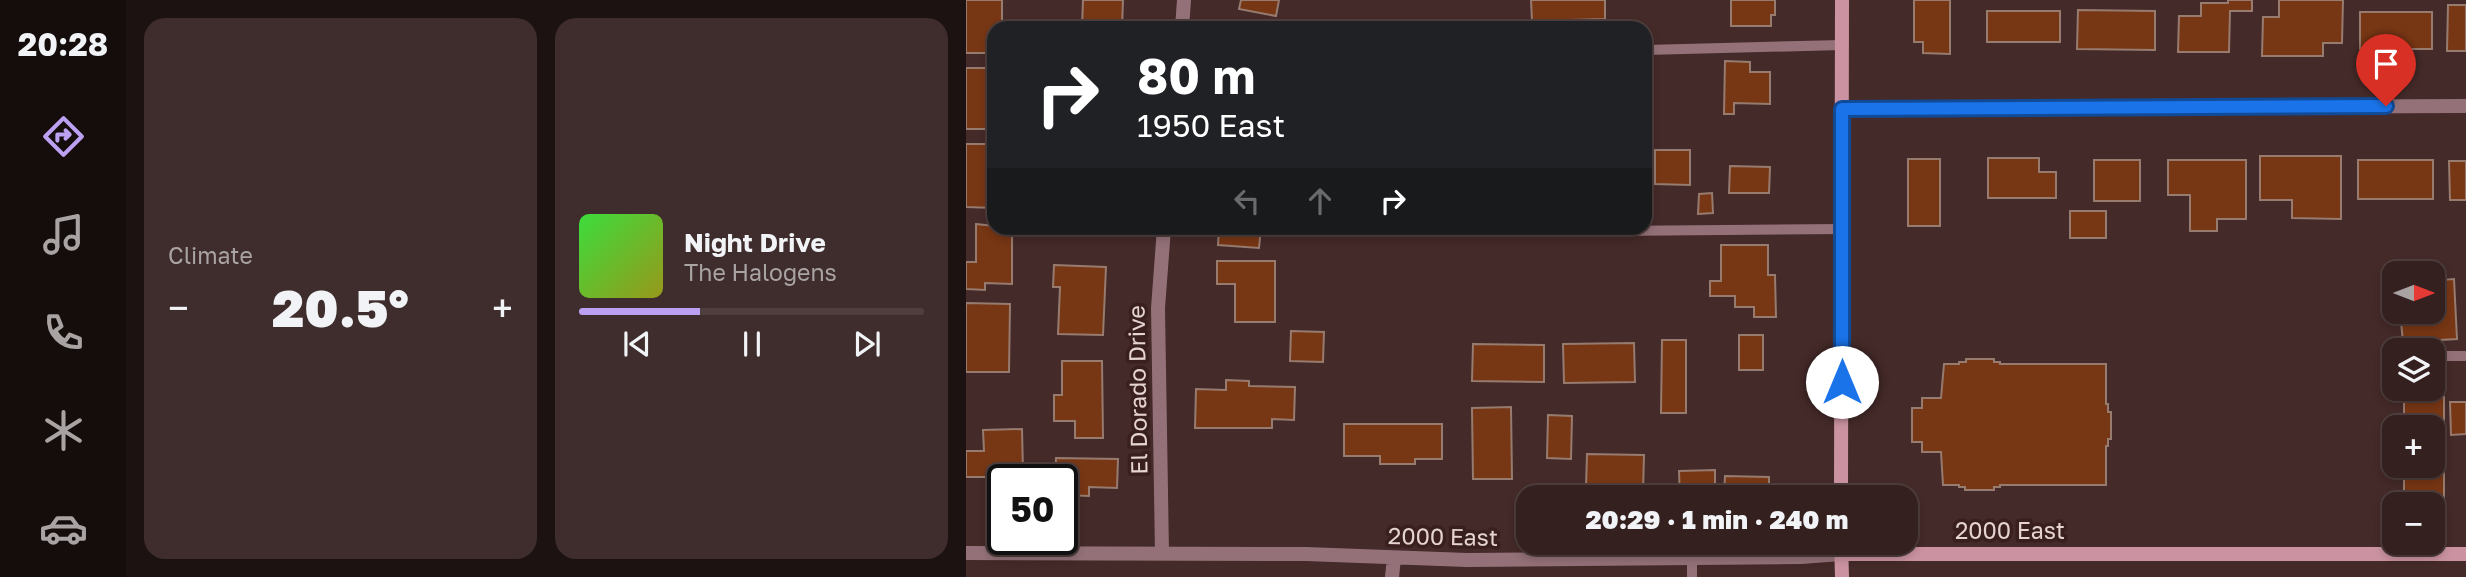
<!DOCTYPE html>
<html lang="en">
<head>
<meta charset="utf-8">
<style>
	:root { --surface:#33201f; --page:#3e2d2c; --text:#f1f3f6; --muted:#a9a3a4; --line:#4e3e3d; --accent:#bca0f2 }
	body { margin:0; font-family:"Golos Text",sans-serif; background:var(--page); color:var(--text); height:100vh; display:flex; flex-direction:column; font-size:26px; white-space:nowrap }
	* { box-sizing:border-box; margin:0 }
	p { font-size:23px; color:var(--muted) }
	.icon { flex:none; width:38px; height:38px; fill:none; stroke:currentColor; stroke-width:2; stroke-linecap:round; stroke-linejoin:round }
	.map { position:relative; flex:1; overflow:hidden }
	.side { display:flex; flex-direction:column; gap:18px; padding:18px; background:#1c1211; width:840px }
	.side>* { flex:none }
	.top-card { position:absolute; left:21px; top:21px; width:665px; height:214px; border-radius:21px; box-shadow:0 4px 10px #0003,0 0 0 2px var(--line); background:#202124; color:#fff; overflow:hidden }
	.needle { width:46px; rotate:90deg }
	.controls { position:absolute; left:1416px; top:261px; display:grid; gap:14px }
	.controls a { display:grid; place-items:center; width:63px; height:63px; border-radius:14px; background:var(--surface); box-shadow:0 4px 10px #0003,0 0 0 2px var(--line); font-size:35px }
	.speed { position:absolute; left:21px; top:464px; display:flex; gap:14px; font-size:35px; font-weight:700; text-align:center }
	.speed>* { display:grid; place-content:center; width:91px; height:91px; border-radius:50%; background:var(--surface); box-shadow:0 4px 10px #0003,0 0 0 2px var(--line); line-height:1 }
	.speed .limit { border:4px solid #111; border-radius:10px; background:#fff; color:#111 }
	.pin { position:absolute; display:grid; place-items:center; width:60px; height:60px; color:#fff; margin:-72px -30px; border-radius:50% 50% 50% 0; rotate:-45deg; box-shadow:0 0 7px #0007 }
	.pin .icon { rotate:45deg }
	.me { position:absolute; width:77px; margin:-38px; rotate:0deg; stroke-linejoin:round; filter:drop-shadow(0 0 5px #0008) }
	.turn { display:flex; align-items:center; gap:24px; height:147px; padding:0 35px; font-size:32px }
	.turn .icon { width:91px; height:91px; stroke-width:2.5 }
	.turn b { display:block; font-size:49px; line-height:60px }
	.lanes { display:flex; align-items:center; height:66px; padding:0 35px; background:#0003; justify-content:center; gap:35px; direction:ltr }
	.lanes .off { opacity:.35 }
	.big { font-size:52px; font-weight:800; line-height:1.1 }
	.side .card { flex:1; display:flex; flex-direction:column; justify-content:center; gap:10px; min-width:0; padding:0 24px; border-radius:21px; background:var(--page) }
	.song { display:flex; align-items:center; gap:21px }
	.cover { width:84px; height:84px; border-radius:10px; background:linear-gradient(135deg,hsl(120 70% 55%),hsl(60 70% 35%)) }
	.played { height:7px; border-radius:4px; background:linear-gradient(90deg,var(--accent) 35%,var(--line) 35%) }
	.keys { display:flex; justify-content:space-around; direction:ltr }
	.heat { display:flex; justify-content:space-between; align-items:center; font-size:38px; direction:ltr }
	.side .tiles { flex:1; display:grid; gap:18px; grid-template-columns:repeat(2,1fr) }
	.trip { position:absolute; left:550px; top:485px; width:402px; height:70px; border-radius:21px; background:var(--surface); box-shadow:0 4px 10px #0003,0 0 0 2px var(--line); font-weight:800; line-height:70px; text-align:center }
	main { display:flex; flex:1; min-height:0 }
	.tabs { display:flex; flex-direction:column; width:126px; justify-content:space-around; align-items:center; background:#140d0c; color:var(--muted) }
	.tabs .icon { width:49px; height:49px }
	.tabs .current { color:var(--accent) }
	.tabs b { font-size:32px; color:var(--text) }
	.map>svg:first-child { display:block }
	.building { fill:#773614; stroke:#977b6f; stroke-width:2 }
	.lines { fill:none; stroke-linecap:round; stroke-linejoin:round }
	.lane { stroke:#947179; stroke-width:10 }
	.street { stroke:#947179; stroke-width:14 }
	.secondary { stroke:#cb93a1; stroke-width:14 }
	.route-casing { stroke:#114b97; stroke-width:18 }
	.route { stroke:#1a73e8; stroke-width:12 }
	.labels { text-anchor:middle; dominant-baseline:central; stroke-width:7; stroke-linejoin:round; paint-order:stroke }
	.street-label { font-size:23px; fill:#e5d4d2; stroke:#39201f }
</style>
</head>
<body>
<main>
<nav class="tabs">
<b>20:28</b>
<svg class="icon current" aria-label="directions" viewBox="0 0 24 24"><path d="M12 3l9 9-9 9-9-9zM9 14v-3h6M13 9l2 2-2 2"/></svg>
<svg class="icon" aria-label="music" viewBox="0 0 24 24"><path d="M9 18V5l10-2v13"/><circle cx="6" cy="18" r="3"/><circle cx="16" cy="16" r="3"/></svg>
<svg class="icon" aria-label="phone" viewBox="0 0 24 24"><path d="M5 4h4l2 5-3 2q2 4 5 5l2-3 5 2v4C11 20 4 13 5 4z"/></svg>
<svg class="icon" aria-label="climate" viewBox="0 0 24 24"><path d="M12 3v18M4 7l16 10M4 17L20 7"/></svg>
<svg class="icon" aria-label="car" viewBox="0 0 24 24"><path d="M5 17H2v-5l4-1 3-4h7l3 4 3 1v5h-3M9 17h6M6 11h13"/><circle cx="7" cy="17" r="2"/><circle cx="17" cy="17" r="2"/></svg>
</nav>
<section class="side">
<div class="tiles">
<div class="card"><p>Climate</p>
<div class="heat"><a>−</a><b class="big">20.5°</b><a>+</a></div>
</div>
<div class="card">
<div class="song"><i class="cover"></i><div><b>Night Drive</b><p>The Halogens</p></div></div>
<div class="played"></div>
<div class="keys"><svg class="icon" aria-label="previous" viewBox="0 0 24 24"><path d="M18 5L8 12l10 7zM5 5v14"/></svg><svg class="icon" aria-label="pause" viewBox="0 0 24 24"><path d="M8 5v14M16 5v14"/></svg><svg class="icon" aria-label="next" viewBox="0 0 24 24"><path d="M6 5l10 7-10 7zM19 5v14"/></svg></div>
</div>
</div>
</section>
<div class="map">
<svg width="1500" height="577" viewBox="0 0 1500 577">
	<rect width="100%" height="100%" fill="#442a29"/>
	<path class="building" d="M0,0H36V28H28V53H0Z
		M117,0H157L156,28H116Z
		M275,0H313L310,16L273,9Z
		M565,0H639V19L566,21Z
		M765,0H809V15H805V26H765Z
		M948,0H984V54L957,53V42H948Z
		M1262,0H1286V11H1264L1263,52H1212L1213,16H1235V3H1262Z
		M1313,0H1377L1376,43H1357V56H1296L1297,17H1313Z
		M1482,5H1500V51H1481Z
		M1112,10L1189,11V50L1111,49Z
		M1021,11H1094V42H1021Z
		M1394,12H1466V49H1394Z
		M759,61L784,62V72H804V104L768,103V114H758Z
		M0,68H28V129H0Z
		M0,144H28V208L0,207Z
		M689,150H724V185L689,184Z
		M1294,156H1375V219L1326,218V200H1294Z
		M1022,158H1073V172H1090V198H1022Z
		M942,159H974V226H942Z
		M1128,160H1174V201H1128Z
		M1202,160H1280V219H1251V231H1224V195H1202Z
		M1392,160H1467V199H1392Z
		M1483,161H1500V200H1484Z
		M764,166L804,167L803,193H763Z
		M746,193L747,213L732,214L733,194Z
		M1104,211H1140V238H1104Z
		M10,224L46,228V284L19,283V290L0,289V262H10Z
		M110,228H141L140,236H110Z
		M253,228H295L293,248L252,245Z
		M755,245H802V275H809L810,317H788V307H769V296H744V281H755Z
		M251,261H309V322H269V284H251Z
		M88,265L140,267L137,335L92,334L94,287H87Z
		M1474,266L1476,280L1488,279L1491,339L1437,342L1434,312H1466V273H1440V268Z
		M0,303L44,304L43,372H0Z
		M325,331L358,332L357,362L324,361Z
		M773,335H797V370H773Z
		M696,340H720V413H695Z
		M668,343L669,382L598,383L597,344Z
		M507,344L578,345V382L506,381Z
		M1000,359H1028V362H1034V364H1140V404H1142V412H1145V439H1142V446H1140V485H1034V487H1028V490H999V487H993V485H977L975,452H956V442H946V408H956V398H975L978,364H993V362H1000Z
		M96,361H136L137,438H109V421H88V395H96Z
		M260,380L283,381V386L329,387L328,420L306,419V428H229L230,389L260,390Z
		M1438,397H1478V499H1438V466H1466V427H1438Z
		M1484,402H1500V434L1485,435Z
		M545,407L546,479H507L506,408Z
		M582,415L606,416L605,459L581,458Z
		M378,424H476V459H449V464H414V456H378Z
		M56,429L57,471H44V477H0V451H18L17,430Z
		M621,454L678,455L677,493H664V497H644V488L620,487Z
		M90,458L152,459L151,488L123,487V496L96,495V480H89Z
		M749,470V497H714L713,471Z
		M759,476L803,477V497H758Z"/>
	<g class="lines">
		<path class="lane" d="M679,50L876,45
			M542,232L876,229
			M1466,356H1500
			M726,558V577"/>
		<path class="street" d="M216,28L218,0
			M876,109L1500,106
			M0,553L340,554L501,560L835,557L875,554
			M196,553L192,308L198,228
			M426,577L428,558"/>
		<path class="secondary" d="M875,497L876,0
			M875,542L876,577
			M875,554H1500"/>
	</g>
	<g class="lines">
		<g class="route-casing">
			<path id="route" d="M876,382V109L1420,106"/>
		</g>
		<use href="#route" class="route"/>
	</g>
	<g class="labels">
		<g class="street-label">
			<text transform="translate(171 390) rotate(-91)">El Dorado Drive</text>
			<text x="1044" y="530">2000 East</text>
			<text transform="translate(477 536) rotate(1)">2000 East</text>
		</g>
	</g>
</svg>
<div class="controls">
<a><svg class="needle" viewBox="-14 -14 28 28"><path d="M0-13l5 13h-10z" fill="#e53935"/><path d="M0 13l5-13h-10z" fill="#a9a3a4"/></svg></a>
<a><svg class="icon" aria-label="layers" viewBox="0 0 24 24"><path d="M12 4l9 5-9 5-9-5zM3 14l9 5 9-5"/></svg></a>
<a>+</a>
<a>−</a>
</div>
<div class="speed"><div class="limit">50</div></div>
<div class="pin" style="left:1420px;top:106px;background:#d93025"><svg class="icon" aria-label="arrive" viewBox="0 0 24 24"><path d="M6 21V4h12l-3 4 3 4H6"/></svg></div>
<svg class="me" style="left:876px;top:382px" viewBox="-20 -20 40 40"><circle r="19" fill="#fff"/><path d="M0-13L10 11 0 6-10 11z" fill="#1a73e8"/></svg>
<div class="trip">20:29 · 1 min · 240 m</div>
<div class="top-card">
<div class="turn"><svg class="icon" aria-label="right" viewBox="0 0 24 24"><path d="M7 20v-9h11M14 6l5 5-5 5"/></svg><div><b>80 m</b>1950 East</div></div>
<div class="lanes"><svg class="icon off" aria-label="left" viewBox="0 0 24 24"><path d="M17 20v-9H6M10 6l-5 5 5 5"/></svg><svg class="icon off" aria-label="ahead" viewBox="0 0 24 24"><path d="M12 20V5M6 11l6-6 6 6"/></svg><svg class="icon" aria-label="right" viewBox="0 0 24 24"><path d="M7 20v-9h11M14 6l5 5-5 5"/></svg></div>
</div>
</div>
</main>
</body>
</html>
